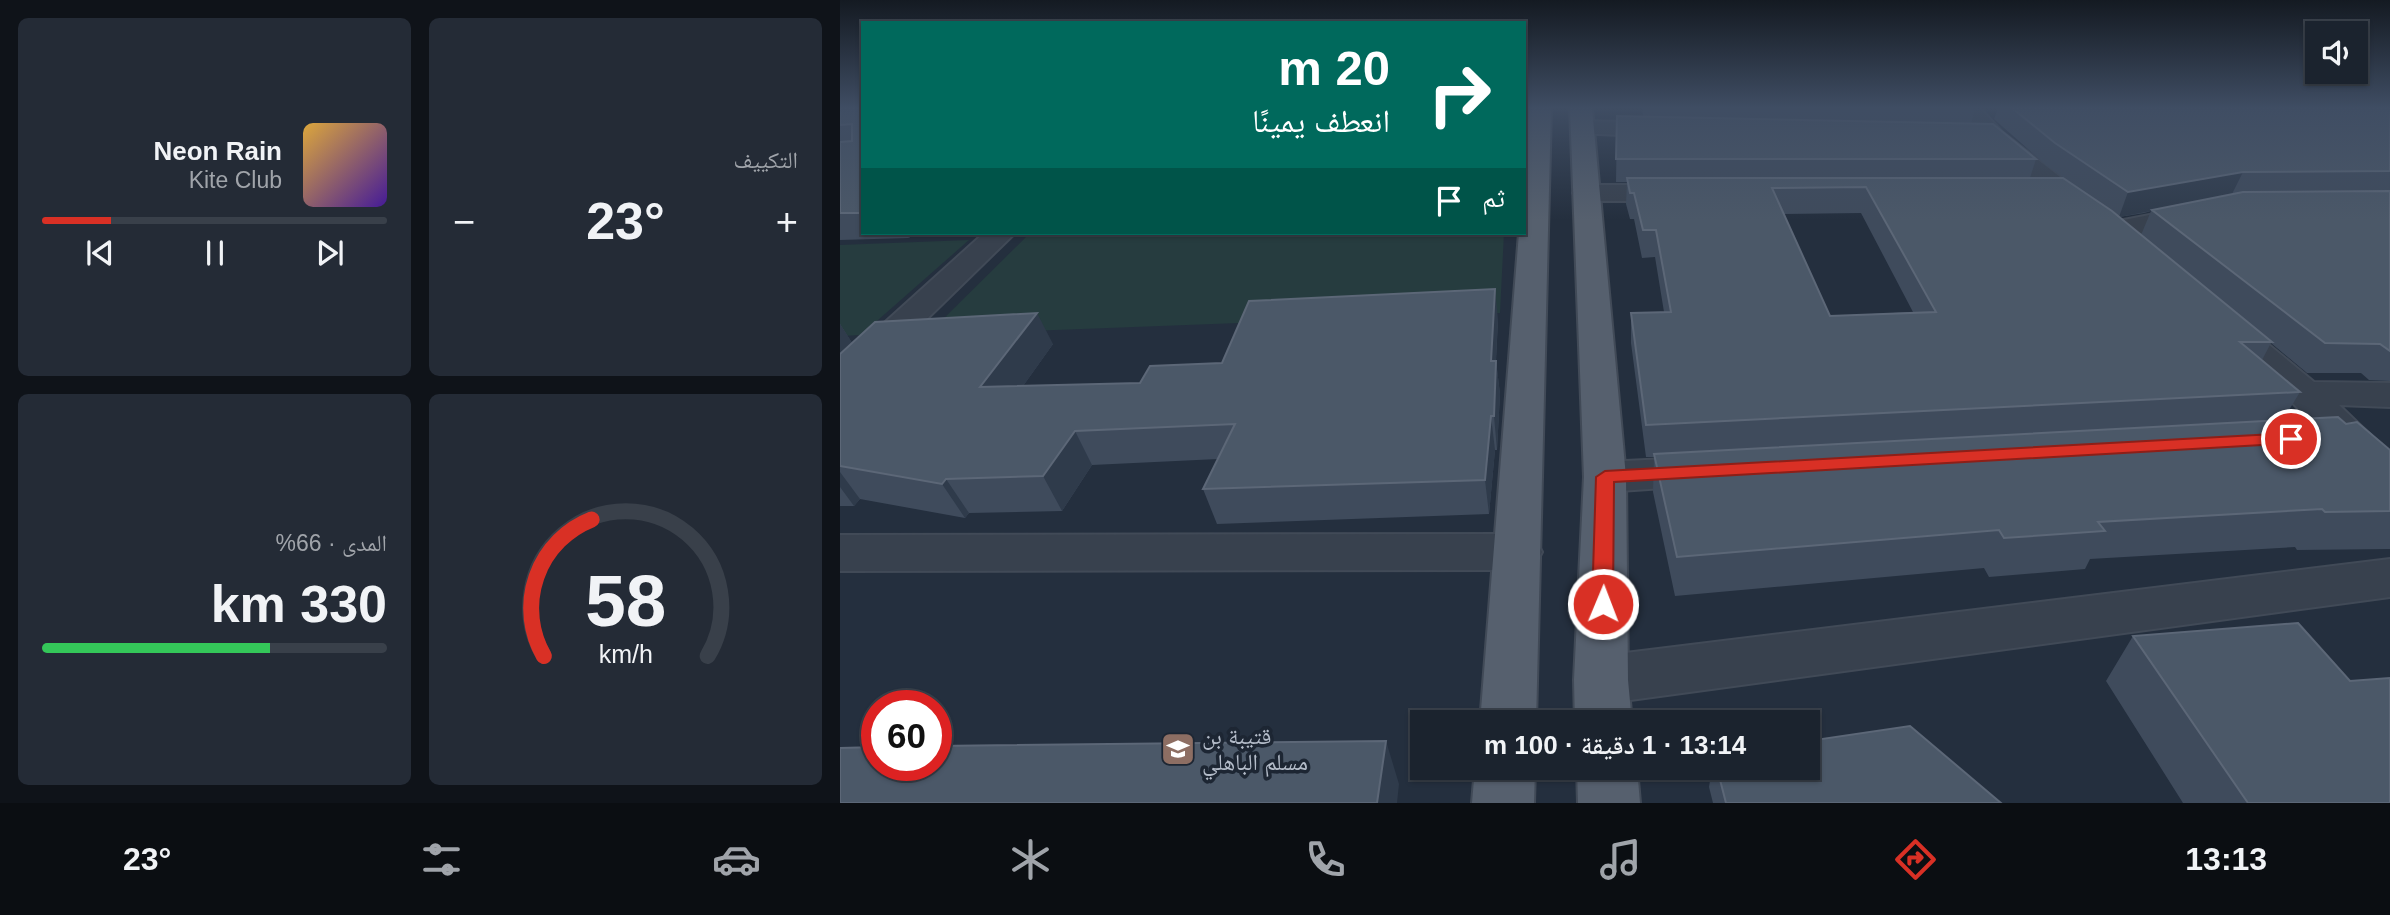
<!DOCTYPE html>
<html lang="ar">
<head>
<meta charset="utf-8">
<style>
	:root { --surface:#1b232e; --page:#242b36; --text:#f1f3f6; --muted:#a0a4aa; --line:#39404a; --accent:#d93025 }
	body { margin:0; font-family:Helvetica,"Noto Naskh Arabic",sans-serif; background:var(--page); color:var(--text); direction:rtl; height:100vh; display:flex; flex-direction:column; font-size:26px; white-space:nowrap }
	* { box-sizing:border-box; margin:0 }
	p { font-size:23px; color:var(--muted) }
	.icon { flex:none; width:38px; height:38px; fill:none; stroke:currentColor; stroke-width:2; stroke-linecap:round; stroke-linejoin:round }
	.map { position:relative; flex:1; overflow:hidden; direction:ltr }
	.drawer { display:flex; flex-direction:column; gap:18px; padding:18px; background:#0f1319; width:840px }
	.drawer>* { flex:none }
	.hud { position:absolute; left:21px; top:21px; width:665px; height:214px; border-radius:0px; box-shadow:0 2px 5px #0004,0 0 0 2px var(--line); direction:rtl; background:#00695c; color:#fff; overflow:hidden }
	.buttons { position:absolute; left:1465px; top:21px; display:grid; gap:14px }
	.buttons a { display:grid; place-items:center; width:63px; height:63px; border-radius:0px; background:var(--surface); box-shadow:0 2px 5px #0004,0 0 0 2px var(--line); font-size:35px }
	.speed { position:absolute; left:21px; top:690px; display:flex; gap:14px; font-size:35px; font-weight:700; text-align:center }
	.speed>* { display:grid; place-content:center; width:91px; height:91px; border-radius:50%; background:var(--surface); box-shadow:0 2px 5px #0004,0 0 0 2px var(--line); line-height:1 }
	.speed .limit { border:10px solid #d22; background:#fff; color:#111 }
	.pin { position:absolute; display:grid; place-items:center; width:60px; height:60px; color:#fff; margin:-30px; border:4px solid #fff; border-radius:50%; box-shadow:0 2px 7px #0007 }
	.me { position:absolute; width:77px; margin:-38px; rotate:1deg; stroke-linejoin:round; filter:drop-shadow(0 0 5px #0008) }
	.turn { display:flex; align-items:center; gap:24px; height:147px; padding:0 21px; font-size:32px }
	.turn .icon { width:91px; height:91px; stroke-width:2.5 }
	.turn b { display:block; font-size:49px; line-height:60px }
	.then { display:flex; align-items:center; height:66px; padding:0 21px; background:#0003; gap:14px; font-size:26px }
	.big { font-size:52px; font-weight:600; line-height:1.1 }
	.drawer .card { flex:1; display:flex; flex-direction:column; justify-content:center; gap:10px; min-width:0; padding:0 24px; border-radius:10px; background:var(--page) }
	.drawer .dial { align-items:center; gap:0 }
	.dial svg { height:182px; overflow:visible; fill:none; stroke:var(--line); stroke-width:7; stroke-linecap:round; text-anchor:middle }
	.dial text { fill:var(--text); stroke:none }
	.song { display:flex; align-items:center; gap:21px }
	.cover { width:84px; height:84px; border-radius:10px; background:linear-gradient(135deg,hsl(40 70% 55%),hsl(260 70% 35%)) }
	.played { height:7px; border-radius:4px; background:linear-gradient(90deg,var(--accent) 20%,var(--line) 20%) }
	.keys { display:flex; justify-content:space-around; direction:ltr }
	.heat { display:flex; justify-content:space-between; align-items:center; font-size:38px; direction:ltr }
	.charge { height:10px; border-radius:5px; background:linear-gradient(90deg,#34c759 66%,var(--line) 0) }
	.drawer .tiles { flex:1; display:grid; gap:18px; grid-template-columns:repeat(2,1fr) }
	.trip { position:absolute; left:570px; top:710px; width:410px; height:70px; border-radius:0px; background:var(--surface); box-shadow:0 2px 5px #0004,0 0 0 2px var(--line); font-weight:600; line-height:70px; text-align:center; direction:rtl }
	.dock { display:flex; height:112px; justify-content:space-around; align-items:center; background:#0b0e12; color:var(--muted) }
	.dock .icon { width:49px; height:49px }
	.dock .on { color:var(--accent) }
	.dock b { font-size:32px; color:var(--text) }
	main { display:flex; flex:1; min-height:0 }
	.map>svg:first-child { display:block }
	.green { fill:#263c3f }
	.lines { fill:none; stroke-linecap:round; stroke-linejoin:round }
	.minor-casing { stroke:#414a57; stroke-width:4 }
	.major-casing { stroke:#414a57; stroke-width:4 }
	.minor { fill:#38414e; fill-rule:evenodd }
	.major { fill:#56606e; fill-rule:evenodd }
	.wall { fill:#3f4b5c; fill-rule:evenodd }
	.shaded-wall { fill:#2f3b4b }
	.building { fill:#4b5868; stroke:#5c6777; stroke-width:2; fill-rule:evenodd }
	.route { fill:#d93025; stroke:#8d1f18; stroke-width:2 }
	.labels { text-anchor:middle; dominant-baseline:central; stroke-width:7; stroke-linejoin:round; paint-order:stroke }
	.near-poi-label { font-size:23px; fill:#b4bcc9; stroke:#1d2633; text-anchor:start }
</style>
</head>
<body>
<main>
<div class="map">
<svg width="1550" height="803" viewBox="0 0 1550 803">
	<rect width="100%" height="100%" fill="#242f3e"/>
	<path class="green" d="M307,233H664L660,313L87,335L186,237Z
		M129,240L21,335L0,336V245Z"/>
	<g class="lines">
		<g class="minor-casing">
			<path id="minor" d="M1118,108H1140L1162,132L1255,204L1259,210L1255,216L1245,218L1235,216L1146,142Z
				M742,121L830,123L838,125L841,130L838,135L830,137L734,133L731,128L734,123Z
				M746,185H838L847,187L851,193L847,199L838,201H746L737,199L733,193L737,187Z
				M1356,206L1366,208L1370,214L1366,220L1273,239L1263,236L1259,230L1263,224Z
				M144,233H175L13,391L0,394V363Z
				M1383,314L1395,317L1474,382L1550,383V407L1499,405L1550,454V494L1535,489L1451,401L1371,331L1366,324L1371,317Z
				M867,457L882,461L888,471L882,481L867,485L765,492L750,487L744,477L750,467L765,462Z
				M678,534L695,539L702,552L695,565L678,570L0,571V535Z
				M1550,559V597L761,704L742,697L734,680L742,663L761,656Z"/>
		</g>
		<g class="major-casing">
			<path id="major" d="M689,108H711L696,723H640L679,233H684V169Z
				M730,108H752L786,477L788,680L792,723H735L734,680L744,477Z
				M635,768H695L694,803H632Z
				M737,768H797L800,803H738Z"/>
		</g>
		<use href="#minor" class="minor"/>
		<use href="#major" class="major"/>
	</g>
	<path class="wall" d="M0,108H23V233H75L69,238L0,240Z
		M802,108H1135L1131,124L1196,159L1190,178L1238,188L1207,166L1154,119L1158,108H1550V381L1529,380L1521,373H1467L1431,343L1422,360L1460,392L1443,420L1506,424L1550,450V549L1457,550L1455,547L1250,559L1245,569L1149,577L1144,568L835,596L813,492L814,457H806L791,343V313L824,312L815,257L802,258L794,219H790L786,204L787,182H776L777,116L803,117ZM1311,211L1301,235L1279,217L1304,213ZM1021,213L1073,312L990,316L944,214Z
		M658,320L656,361L660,394L657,450H655L649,514L377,524L363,489L378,459L252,465L222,511L129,513L125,518L20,499L14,506H0V324L12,343L213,344L183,386L300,383L382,363Z
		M1293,636L1510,681L1550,803H1343L1266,681Z
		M872,768H968L1161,803H873L869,787Z"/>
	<path class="shaded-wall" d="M1403,172L1391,196L1312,210L1311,211L1279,217L1288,192Z
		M66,233H75L69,238Z
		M655,289L658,320L654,394L651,361Z
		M197,313L213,344L159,420L140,387Z
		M0,324L13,344L0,360Z
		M656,361L660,394L657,450L654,416Z
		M651,416L655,450L649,514L645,480Z
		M235,431L252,465L222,511L203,476Z
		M0,472L20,499L14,506L0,487Z
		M106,479L129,513L125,518L102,484Z
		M546,741L559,784L557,803H537Z"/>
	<path class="building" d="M0,108H23V213H0V142L12,141V124L0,125Z
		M1172,108H1550V171L1403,172L1288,192L1215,143Z
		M777,116L1153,124L1196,159H776Z
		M787,178H1223L1272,211L1432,342H1400L1460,392L806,425L791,313L831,312L816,230H803L794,193H790ZM1026,187L1096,312L990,316L932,188Z
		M1550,191V351L1540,344L1485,343L1312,210L1403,192Z
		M655,289L651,361H656L654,416H651L645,480L363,489L395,424L235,431L203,476L106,479L102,484L0,466V354L35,322L197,313L140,387L300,383L310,366L382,363L409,301Z
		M1498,417L1506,424L1517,422L1550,450V511L1485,512L1482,509L1258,522L1265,531L1164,538L1159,530L837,557L814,454Z
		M1458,623L1510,681L1550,678V803H1408L1293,636Z
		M1070,726L1161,803H886L877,768H968V741Z
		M546,741L537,803H0V748L37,747V765H96V746Z"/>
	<linearGradient id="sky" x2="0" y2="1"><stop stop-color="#141a22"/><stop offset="0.49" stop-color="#3f4d63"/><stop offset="1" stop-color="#3f4d63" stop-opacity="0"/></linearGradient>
	<rect width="1550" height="220" fill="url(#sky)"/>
	<path class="route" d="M1451,433L1459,439L1457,443L774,482L773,604L770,609L763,612L755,609L752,604L756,477L765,471Z"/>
	<defs>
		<g id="school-square" transform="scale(1.75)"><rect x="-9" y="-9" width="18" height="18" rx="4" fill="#8d6e63" stroke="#1d2633"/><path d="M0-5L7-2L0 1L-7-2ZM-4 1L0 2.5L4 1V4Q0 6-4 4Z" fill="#fff"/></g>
	</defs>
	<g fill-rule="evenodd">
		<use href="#school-square" x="338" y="749"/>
	</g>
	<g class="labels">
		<g class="near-poi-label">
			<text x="362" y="736">قتيبة بن<tspan x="362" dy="26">مسلم الباهلي</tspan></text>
		</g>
	</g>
</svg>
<div class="buttons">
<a><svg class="icon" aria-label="sound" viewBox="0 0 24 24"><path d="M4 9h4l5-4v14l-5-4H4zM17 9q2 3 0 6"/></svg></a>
</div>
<div class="speed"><div class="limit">60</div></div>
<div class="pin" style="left:1451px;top:439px;background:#d93025"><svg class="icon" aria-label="arrive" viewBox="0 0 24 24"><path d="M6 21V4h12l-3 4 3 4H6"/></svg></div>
<svg class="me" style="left:763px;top:604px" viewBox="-20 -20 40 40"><circle r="17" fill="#d93025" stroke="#fff" stroke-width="3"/><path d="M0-11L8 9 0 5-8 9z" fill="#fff"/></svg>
<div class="trip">13:14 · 1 دقيقة · 100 m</div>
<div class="hud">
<div class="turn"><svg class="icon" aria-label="right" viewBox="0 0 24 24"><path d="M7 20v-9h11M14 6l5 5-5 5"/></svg><div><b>20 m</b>انعطف يمينًا</div></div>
<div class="then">ثم<svg class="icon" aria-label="arrive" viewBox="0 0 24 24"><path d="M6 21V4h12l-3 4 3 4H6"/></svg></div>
</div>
</div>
<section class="drawer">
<div class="tiles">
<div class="card"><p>التكييف</p>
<div class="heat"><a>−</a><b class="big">23°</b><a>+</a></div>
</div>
<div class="card">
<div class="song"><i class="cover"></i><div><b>Neon Rain</b><p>Kite Club</p></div></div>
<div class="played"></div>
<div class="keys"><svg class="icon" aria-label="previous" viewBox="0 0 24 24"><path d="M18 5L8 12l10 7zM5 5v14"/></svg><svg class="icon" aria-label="pause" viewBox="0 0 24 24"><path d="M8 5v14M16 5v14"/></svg><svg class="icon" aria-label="next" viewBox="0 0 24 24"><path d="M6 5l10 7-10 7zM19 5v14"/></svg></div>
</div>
<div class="card dial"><svg viewBox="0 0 100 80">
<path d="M14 69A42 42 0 1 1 86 69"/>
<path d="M14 69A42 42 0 0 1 35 9" stroke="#d93025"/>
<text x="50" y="56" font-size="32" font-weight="700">58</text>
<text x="50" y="72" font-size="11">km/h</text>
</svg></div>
<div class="card"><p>المدى · 66%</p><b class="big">330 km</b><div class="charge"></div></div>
</div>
</section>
</main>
<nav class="dock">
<b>13:13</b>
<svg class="icon on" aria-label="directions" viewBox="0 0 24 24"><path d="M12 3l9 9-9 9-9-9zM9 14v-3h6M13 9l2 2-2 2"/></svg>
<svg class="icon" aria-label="music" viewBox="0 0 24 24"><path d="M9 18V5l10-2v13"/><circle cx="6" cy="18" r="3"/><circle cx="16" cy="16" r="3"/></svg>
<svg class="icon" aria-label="phone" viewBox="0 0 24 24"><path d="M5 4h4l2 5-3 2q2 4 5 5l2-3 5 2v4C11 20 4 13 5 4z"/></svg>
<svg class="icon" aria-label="climate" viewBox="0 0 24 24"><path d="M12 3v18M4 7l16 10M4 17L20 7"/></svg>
<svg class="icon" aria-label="car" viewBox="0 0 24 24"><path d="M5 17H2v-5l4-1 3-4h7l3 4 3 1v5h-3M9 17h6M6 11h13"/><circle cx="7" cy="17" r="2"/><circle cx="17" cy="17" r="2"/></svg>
<svg class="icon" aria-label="filters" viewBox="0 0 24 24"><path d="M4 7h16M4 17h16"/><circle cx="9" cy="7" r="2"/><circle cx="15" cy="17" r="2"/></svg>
<b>23°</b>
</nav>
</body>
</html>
